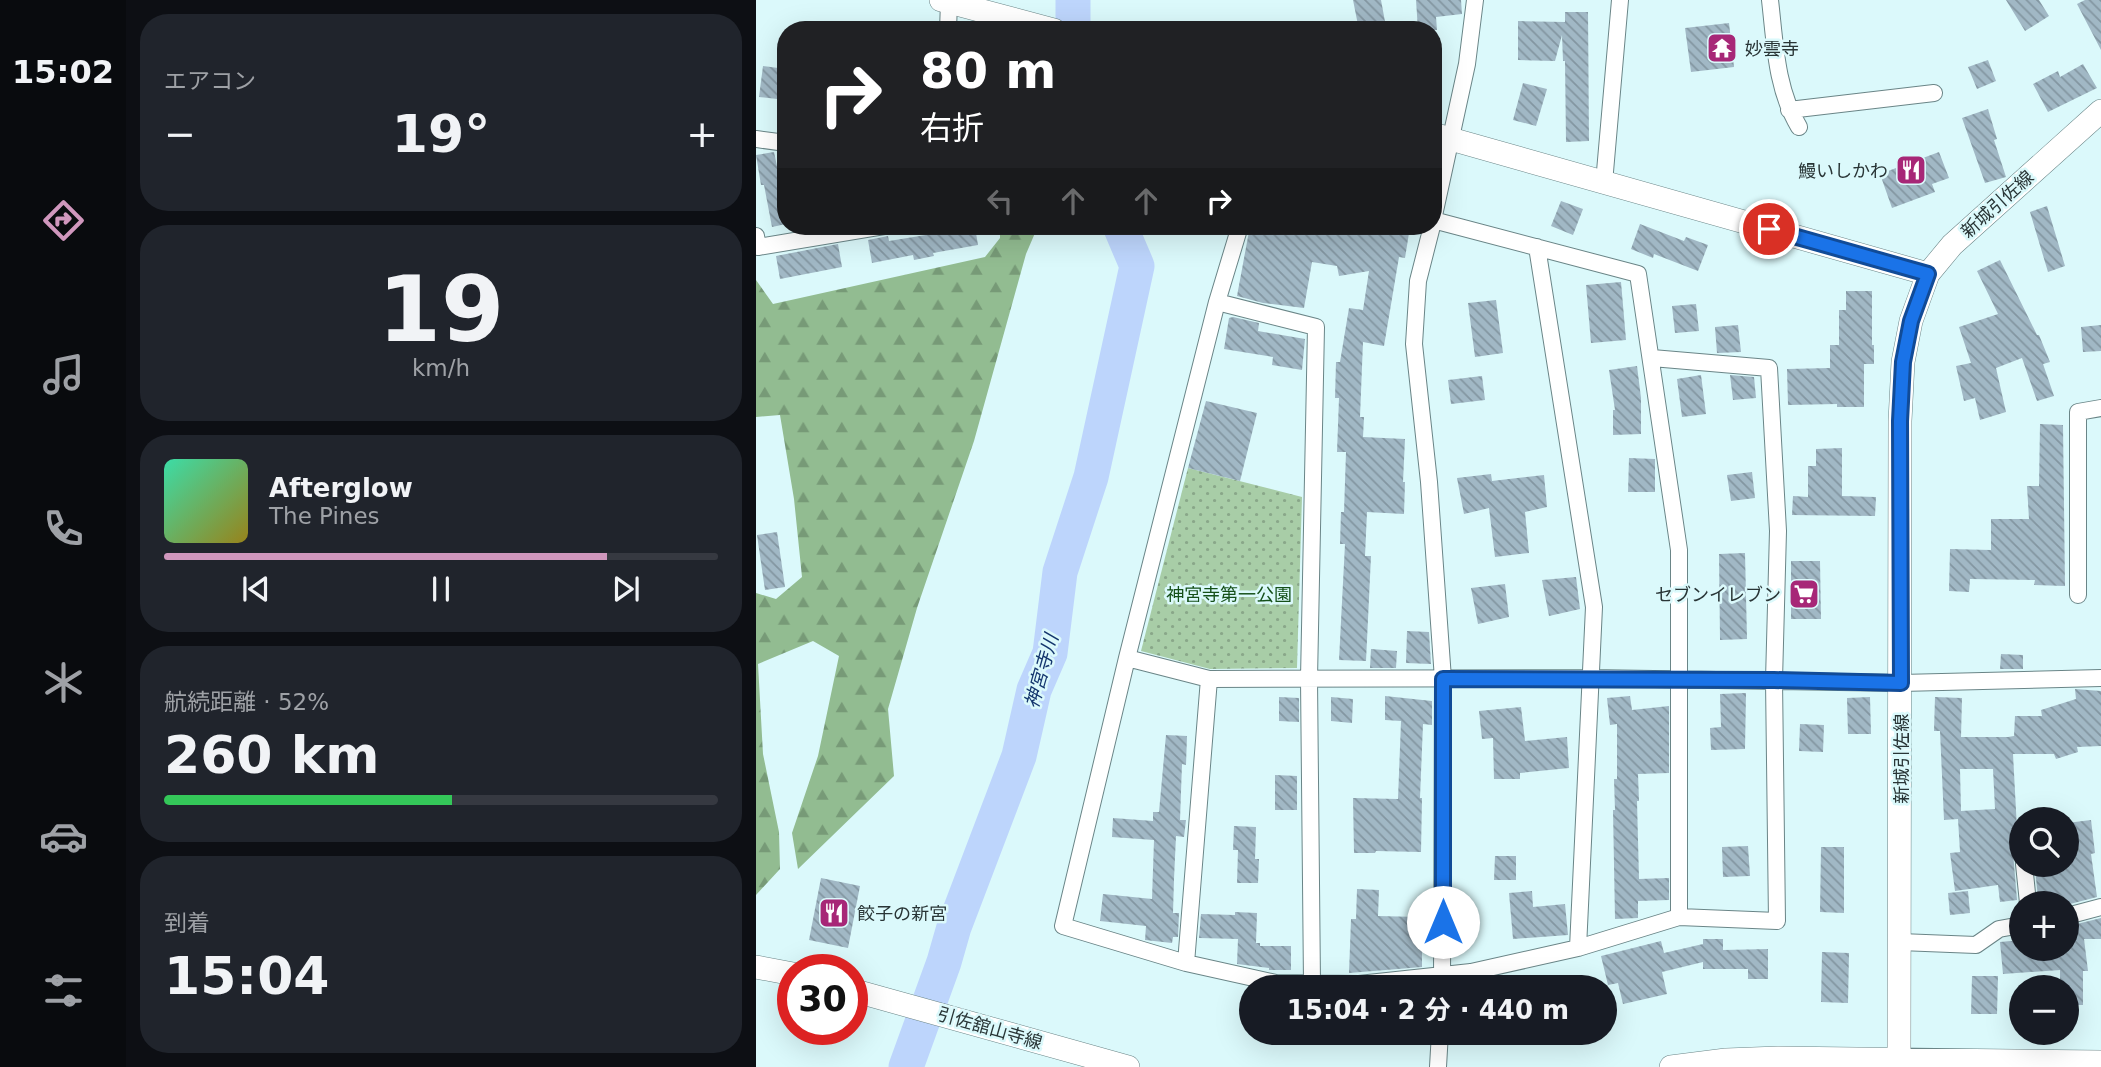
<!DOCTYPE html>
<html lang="ja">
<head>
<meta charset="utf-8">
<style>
	:root { --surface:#171b24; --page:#20242c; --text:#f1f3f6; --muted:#9ea1a6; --line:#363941; --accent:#d097bd }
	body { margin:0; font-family:"DejaVu Sans","Noto Sans JP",sans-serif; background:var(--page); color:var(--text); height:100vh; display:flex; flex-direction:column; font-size:26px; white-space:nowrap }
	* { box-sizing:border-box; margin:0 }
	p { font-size:23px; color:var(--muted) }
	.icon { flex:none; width:38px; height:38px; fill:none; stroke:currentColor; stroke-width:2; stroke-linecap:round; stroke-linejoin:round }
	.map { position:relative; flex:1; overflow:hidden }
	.sheet { display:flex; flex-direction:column; gap:14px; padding:14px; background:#0d0f14; width:630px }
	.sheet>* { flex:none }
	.top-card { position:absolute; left:21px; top:21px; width:665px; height:214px; border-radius:28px; box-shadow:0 7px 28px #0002; background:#202124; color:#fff; overflow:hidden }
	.fabs { position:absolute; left:1253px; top:807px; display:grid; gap:14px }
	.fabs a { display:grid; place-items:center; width:70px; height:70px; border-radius:50%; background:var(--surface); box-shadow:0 7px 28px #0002; font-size:35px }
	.speed { position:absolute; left:21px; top:954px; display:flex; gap:14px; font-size:35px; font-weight:700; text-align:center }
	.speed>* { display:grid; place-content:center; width:91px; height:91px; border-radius:50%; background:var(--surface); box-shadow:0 7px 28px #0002; line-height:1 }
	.speed .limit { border:10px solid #d22; background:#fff; color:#111 }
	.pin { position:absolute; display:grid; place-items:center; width:60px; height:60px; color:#fff; margin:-30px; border:4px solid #fff; border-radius:50%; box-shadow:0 2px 7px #0007 }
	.me { position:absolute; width:77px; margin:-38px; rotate:0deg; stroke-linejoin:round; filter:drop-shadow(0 0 5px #0008) }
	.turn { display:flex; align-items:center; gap:24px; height:147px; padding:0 28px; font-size:32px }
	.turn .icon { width:91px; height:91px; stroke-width:2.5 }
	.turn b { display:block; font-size:49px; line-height:60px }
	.lanes { display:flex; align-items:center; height:66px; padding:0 28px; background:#0003; justify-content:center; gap:35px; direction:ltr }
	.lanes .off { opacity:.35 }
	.big { font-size:52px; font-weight:700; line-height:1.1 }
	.sheet .card { flex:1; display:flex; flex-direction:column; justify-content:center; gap:10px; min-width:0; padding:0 24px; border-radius:28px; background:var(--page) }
	.sheet .dial { align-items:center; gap:0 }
	.dial b { font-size:91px; line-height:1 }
	.song { display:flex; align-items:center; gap:21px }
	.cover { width:84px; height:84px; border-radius:10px; background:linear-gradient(135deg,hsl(160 70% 55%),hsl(50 70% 35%)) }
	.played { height:7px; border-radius:4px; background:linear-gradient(90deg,var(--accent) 80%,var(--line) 80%) }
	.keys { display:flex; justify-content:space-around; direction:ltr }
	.heat { display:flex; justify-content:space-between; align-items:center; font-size:38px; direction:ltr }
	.charge { height:10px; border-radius:5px; background:linear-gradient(90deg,#34c759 52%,var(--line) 0) }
	.trip { position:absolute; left:483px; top:975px; width:378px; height:70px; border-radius:35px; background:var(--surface); box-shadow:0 7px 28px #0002; font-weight:700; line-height:70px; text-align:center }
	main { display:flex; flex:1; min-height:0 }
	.tab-bar { display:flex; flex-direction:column; width:126px; justify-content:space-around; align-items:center; background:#090b0e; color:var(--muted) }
	.tab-bar .icon { width:49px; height:49px }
	.tab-bar .on { color:var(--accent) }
	.tab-bar b { font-size:32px; color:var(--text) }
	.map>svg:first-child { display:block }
	.forest { fill:url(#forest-firs) }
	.park { fill:url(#park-dots) }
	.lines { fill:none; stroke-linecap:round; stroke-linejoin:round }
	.river { stroke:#bdd5fc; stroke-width:35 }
	.building { fill:url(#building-back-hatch); fill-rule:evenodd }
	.street-casing { stroke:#6a8587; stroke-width:18 }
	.secondary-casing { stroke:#6a8587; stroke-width:24 }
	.street { stroke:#fff; stroke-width:16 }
	.secondary { stroke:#fff; stroke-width:23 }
	.route-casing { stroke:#114b97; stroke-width:18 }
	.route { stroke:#1a73e8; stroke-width:12 }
	.labels { text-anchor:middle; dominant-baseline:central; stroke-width:5; stroke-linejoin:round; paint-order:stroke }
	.poi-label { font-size:18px; fill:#293536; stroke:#dbf9fb; text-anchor:start }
	.street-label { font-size:18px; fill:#293536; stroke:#dbf9fb }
	.park-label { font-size:18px; fill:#155019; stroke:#dbf9fb }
	.water-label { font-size:19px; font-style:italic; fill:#14366e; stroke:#dbf9fb }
</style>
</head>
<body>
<main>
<nav class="tab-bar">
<b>15:02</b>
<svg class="icon on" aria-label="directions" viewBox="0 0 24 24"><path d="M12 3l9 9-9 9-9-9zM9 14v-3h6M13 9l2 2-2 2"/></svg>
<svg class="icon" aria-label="music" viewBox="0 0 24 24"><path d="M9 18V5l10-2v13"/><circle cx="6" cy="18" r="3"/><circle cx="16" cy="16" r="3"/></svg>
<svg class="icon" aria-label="phone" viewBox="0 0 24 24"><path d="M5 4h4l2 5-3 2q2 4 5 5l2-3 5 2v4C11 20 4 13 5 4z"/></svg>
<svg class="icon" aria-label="climate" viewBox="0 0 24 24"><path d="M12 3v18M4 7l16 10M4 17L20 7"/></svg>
<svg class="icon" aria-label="car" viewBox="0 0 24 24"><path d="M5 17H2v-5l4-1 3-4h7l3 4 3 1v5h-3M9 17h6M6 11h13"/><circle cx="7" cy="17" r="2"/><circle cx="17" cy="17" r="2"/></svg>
<svg class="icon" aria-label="filters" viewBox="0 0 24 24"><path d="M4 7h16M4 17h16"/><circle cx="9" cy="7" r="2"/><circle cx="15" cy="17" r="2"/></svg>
</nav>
<section class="sheet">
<div class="card"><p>エアコン</p>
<div class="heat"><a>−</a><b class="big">19°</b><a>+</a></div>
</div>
<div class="card dial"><b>19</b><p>km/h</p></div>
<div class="card">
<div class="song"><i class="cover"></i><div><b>Afterglow</b><p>The Pines</p></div></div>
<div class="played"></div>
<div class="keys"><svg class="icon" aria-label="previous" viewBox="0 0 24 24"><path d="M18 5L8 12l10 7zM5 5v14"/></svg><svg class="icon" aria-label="pause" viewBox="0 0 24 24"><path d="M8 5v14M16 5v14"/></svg><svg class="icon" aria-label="next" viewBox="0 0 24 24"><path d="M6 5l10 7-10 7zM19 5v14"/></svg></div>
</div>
<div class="card"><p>航続距離 · 52%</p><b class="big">260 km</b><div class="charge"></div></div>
<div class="card"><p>到着</p><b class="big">15:04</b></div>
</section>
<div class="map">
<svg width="1345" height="1067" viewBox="0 0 1345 1067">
	<defs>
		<pattern id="forest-firs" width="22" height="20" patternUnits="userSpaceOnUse" patternTransform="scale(1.75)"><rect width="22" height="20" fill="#92bc91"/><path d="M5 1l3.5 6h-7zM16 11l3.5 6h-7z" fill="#779a77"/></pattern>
		<pattern id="park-dots" width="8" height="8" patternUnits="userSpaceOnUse" patternTransform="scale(1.75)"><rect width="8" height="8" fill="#a8cda7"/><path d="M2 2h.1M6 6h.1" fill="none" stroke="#89a789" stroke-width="1.8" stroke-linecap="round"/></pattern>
		<pattern id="building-back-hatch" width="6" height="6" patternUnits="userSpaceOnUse" patternTransform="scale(1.75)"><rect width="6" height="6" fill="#a1b8c5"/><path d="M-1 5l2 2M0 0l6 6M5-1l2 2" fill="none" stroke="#8396a1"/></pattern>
	</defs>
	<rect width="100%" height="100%" fill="#dbf9fb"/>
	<path class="forest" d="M244,226H282L270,254L218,441L161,608L132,709L138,776L42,869L36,833L62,756L83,656L57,641L2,664L7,754L23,832L24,869L0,895V593L20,599L46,577L38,499L24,415L0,417V280L17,304L229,257L244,238Z"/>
	<path class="park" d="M432,468L546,497L541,668L454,669L385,651Z"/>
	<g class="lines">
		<path class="river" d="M317,0V30
			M150,1067L188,962L198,927L263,756L278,690L294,653L304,572L335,477L381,266L364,226"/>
	</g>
	<path class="building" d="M597,0H625L630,27L603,30Z
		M660,0H705L706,14L680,17L681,30H662Z
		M1250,0H1283L1293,16L1269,31Z
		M1329,0H1345V50L1321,4Z
		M809,12H832L833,141L810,142L809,61H807L806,35L799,61L762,60V21L809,22Z
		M973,23L978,67L935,72L929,28Z
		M1232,60L1240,81L1221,89L1212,67Z
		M1327,64L1341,88L1292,112L1277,84L1302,71L1304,77Z
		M7,66L30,69V100L3,97Z
		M767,83L791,89L780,126L757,120Z
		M1232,109L1241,139L1238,140L1250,177L1229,183L1206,118Z
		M18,152L27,195H30V224L16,227L8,185H5L0,155Z
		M1183,152L1193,178L1176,184L1179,192L1136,208L1124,174Z
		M805,201L827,209L817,235L795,226Z
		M1291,206L1309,266L1292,272L1274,212Z
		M884,224L928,241L930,237L952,245L942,271L898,254L897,258L875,249Z
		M494,226L533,232L534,226L580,234L629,226L654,227L649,258L643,257L628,346L607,342L604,417H608L607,437L649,439L647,482H649L648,514L611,512L609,556H615L610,661L583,660L589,544H584L585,512H588L590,452H581L583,398H579L580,362H584L593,308L607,310L613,271L583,276L581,266L556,262L548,308L507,303L481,296Z
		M219,227L222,245L177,253L178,256L158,260L157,255L116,263L112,240L132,236L133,241Z
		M82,244L86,267L24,279L20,256Z
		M1244,260L1281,335H1283L1294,362L1287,364L1298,396L1281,401L1266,358L1240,368L1250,412L1224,420L1219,398L1208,401L1200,366L1215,363L1203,327L1242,314L1221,271Z
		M865,282L870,340L835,343L830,285Z
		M1090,291H1116V345H1118V364H1108V407H1081V404L1032,405L1031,369L1074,368V345H1083V310H1090Z
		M740,300L747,353L719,357L712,303Z
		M940,304L943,331L919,333L916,306Z
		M477,317L503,323L502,331L549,339L546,370L516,365L517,357L468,349L473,318Z
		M982,325L985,352L961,353L959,327Z
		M1345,325V351L1327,352L1325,327Z
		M881,366L885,398V434L857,435V410H859L853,370Z
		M945,375L950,414L926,417L921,379Z
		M974,375L998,377L1000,398L977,400Z
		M726,376L729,400L695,404L692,380Z
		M450,401L501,413L484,481L432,468Z
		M1284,424L1307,425L1309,586L1278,585L1279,580L1214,579L1213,592L1193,591L1194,549L1235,550V519H1273L1271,486H1283Z
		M1086,448V496L1120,497L1119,516L1036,515L1037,496L1052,497V466H1060V449Z
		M873,458L899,459V492H872Z
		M996,472L999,498L975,501L971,475Z
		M735,474L736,481L788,475L791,507L769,512L773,553L739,557L733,508L708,514L701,478Z
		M21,532L29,587L9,590L1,535Z
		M989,553L991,639L964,640L963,554Z
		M1035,561H1064L1065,619H1035Z
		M820,577L824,609L793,616L786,580Z
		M749,584L753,617L722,624L715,588Z
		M651,631L673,632L675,664L650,663Z
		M615,649L641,651L640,668H614Z
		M1245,654L1267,655V669H1244Z
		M1319,689L1345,691V746L1321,747L1322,752L1300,759L1298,754H1257L1261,829H1255L1261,900L1244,902L1242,885L1199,891L1194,853L1204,852L1202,819L1188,820L1184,731H1178L1179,697L1206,698L1205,737H1252L1258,736L1259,716H1286L1285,710L1320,699ZM1204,769H1237L1239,809L1205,811Z
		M990,693L989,749L955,750L954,728L965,727L964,694Z
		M629,696L676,701V725L667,724L664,798H666L665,852L620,851L619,853H598L597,798L642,799L645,721L629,720Z
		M874,696L876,710L913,706V773L882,774L883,801H881L883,879L913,878V900L882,901V918L859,919L857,810H859L858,779H861V724L854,725L851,698Z
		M523,697L543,698V722L523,721Z
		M575,697L597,699L596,723L575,721Z
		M1114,697L1115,734H1092L1091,698Z
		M765,707L769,741L811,737L813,768L764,773V779H738L737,738L726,739L723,711Z
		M1044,724L1068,725L1067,752L1043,751Z
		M410,735L431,736L430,765L426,764L424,820H430L428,837L420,836L418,879L417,913H423L422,937H417L416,943L389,940L390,926L344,921L347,894L396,899L398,840L356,837L357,818L397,821V812H403Z
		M519,775L541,776V810H519Z
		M1335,820L1339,853L1335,854L1341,897L1314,904L1290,903L1289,897L1282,898L1279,868L1311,864V823Z
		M478,826L500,827L499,859H503L502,883H481L482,850H477Z
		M992,846L994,876L967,877L966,847Z
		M1065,847H1088V913L1064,912Z
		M739,856H760V880H738Z
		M65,878L104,886L92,948L53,940Z
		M601,889L623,890L622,916L663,917L662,949H666V967L593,973L595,919H600Z
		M776,891L777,907L809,904L812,935L757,939L753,893Z
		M1212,891L1214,913L1194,915L1192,893Z
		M479,912L501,913L500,943H504V946H535V970H513V968L481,964L482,939L443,938L445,914L479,915Z
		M1345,918V939H1328L1332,971H1327V1005H1311V987H1304V970L1247,974L1244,942L1265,940V948H1311V935L1318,934L1317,925Z
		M947,939H967V950L1012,949V979H992V969H947V962L906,972L911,994L867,1004L862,983L852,985L845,956L905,941L908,953L947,944Z
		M1066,952L1093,953L1092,1003L1065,1002Z
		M1216,976H1242L1241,1014H1215Z"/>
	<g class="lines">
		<g class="street-casing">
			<path id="street" d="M1014,0C1019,43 1020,89 1043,127
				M192,30L193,2
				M1033,110L1178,93
				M0,139L30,143
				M848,183L864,0
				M677,220L882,274L923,550V917
				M677,220L711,64L719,0
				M484,226L461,302L371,658L307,926L430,963L520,983L603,984L715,972L822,948L923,917L1021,921L1018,680L1022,531L1013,368L896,358
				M676,226L662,281L658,344L673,482L687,679L686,985
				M0,236L2,247L128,226
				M781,247L838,607L822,948
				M461,302L560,327L553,679L556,984
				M1322,595V412L1345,408
				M371,658L453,679L835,678L1145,683L1345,678
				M1268,864L1272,903
				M1311,916L1345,907
				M1144,942L1220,945L1243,929L1265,925
				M430,963L453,679
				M682,1067L684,1032"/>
		</g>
		<g class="secondary-casing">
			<path id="secondary" d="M185,0L298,30
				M677,134L1172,274
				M0,967L37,974
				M96,990L372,1067
				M915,1067L970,1060L1022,1058L1345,1062
				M1143,1067L1144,421L1147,362L1155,321L1172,274L1196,245L1345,111"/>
		</g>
		<use href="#street" class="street"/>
		<use href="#secondary" class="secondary"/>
	</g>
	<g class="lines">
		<g class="route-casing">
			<path id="route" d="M687,922V679L1018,680L1145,683L1144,421L1147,362L1155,321L1172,274L1013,229"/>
		</g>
		<use href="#route" class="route"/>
	</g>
	<defs>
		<g id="temple-square" transform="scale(1.575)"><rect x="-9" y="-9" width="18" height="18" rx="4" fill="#a72777" stroke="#dbf9fb"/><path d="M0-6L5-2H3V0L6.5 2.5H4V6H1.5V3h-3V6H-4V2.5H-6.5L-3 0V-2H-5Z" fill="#fff"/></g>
		<g id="restaurant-square" transform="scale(1.575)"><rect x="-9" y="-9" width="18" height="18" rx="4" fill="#a72777" stroke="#dbf9fb"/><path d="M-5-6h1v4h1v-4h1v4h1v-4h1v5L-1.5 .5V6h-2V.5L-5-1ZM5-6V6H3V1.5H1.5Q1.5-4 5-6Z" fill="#fff"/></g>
		<g id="supermarket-square" transform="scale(1.575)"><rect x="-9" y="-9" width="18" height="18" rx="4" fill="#a72777" stroke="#dbf9fb"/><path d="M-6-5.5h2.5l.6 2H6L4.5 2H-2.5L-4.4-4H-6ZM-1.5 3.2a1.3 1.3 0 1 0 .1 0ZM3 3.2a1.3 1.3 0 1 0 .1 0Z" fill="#fff"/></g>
	</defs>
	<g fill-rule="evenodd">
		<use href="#temple-square" x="966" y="48"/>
		<use href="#restaurant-square" x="1155" y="170"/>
		<use href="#supermarket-square" x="1048" y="594"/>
		<use href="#restaurant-square" x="78" y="913"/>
	</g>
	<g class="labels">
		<g class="poi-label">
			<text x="989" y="48">妙雲寺</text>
			<text x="1132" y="170" text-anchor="end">鰻いしかわ</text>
			<text x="1025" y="594" text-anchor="end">セブンイレブン</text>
			<text x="101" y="913">餃子の新宮</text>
		</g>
		<g class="street-label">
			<text transform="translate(1241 204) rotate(-42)">新城引佐線</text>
			<text transform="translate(1145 759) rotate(-90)">新城引佐線</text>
			<text transform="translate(234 1028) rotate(16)">引佐舘山寺線</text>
		</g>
		<g class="park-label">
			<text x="473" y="594">神宮寺第一公園</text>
		</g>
		<g class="water-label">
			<text transform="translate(285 671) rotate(-74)">神宮寺川</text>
		</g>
	</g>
</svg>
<div class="fabs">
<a><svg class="icon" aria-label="search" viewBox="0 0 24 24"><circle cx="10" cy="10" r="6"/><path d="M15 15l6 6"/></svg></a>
<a>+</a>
<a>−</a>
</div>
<div class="speed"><div class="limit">30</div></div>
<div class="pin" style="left:1013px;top:229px;background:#d93025"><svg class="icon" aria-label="arrive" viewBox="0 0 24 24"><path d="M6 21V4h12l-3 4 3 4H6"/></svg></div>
<svg class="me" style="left:687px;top:922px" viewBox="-20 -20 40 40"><circle r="19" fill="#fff"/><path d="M0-13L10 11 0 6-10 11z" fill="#1a73e8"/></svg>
<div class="trip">15:04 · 2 分 · 440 m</div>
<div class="top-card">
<div class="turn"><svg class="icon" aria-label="right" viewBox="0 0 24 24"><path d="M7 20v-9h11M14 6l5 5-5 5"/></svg><div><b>80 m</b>右折</div></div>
<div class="lanes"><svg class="icon off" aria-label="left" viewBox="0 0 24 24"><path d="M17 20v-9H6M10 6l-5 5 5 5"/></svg><svg class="icon off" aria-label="ahead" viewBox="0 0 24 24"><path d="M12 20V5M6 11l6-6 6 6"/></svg><svg class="icon off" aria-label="ahead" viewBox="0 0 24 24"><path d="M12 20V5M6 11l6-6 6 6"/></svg><svg class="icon" aria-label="right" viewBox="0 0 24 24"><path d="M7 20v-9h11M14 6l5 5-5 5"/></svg></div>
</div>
</div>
</main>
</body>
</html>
